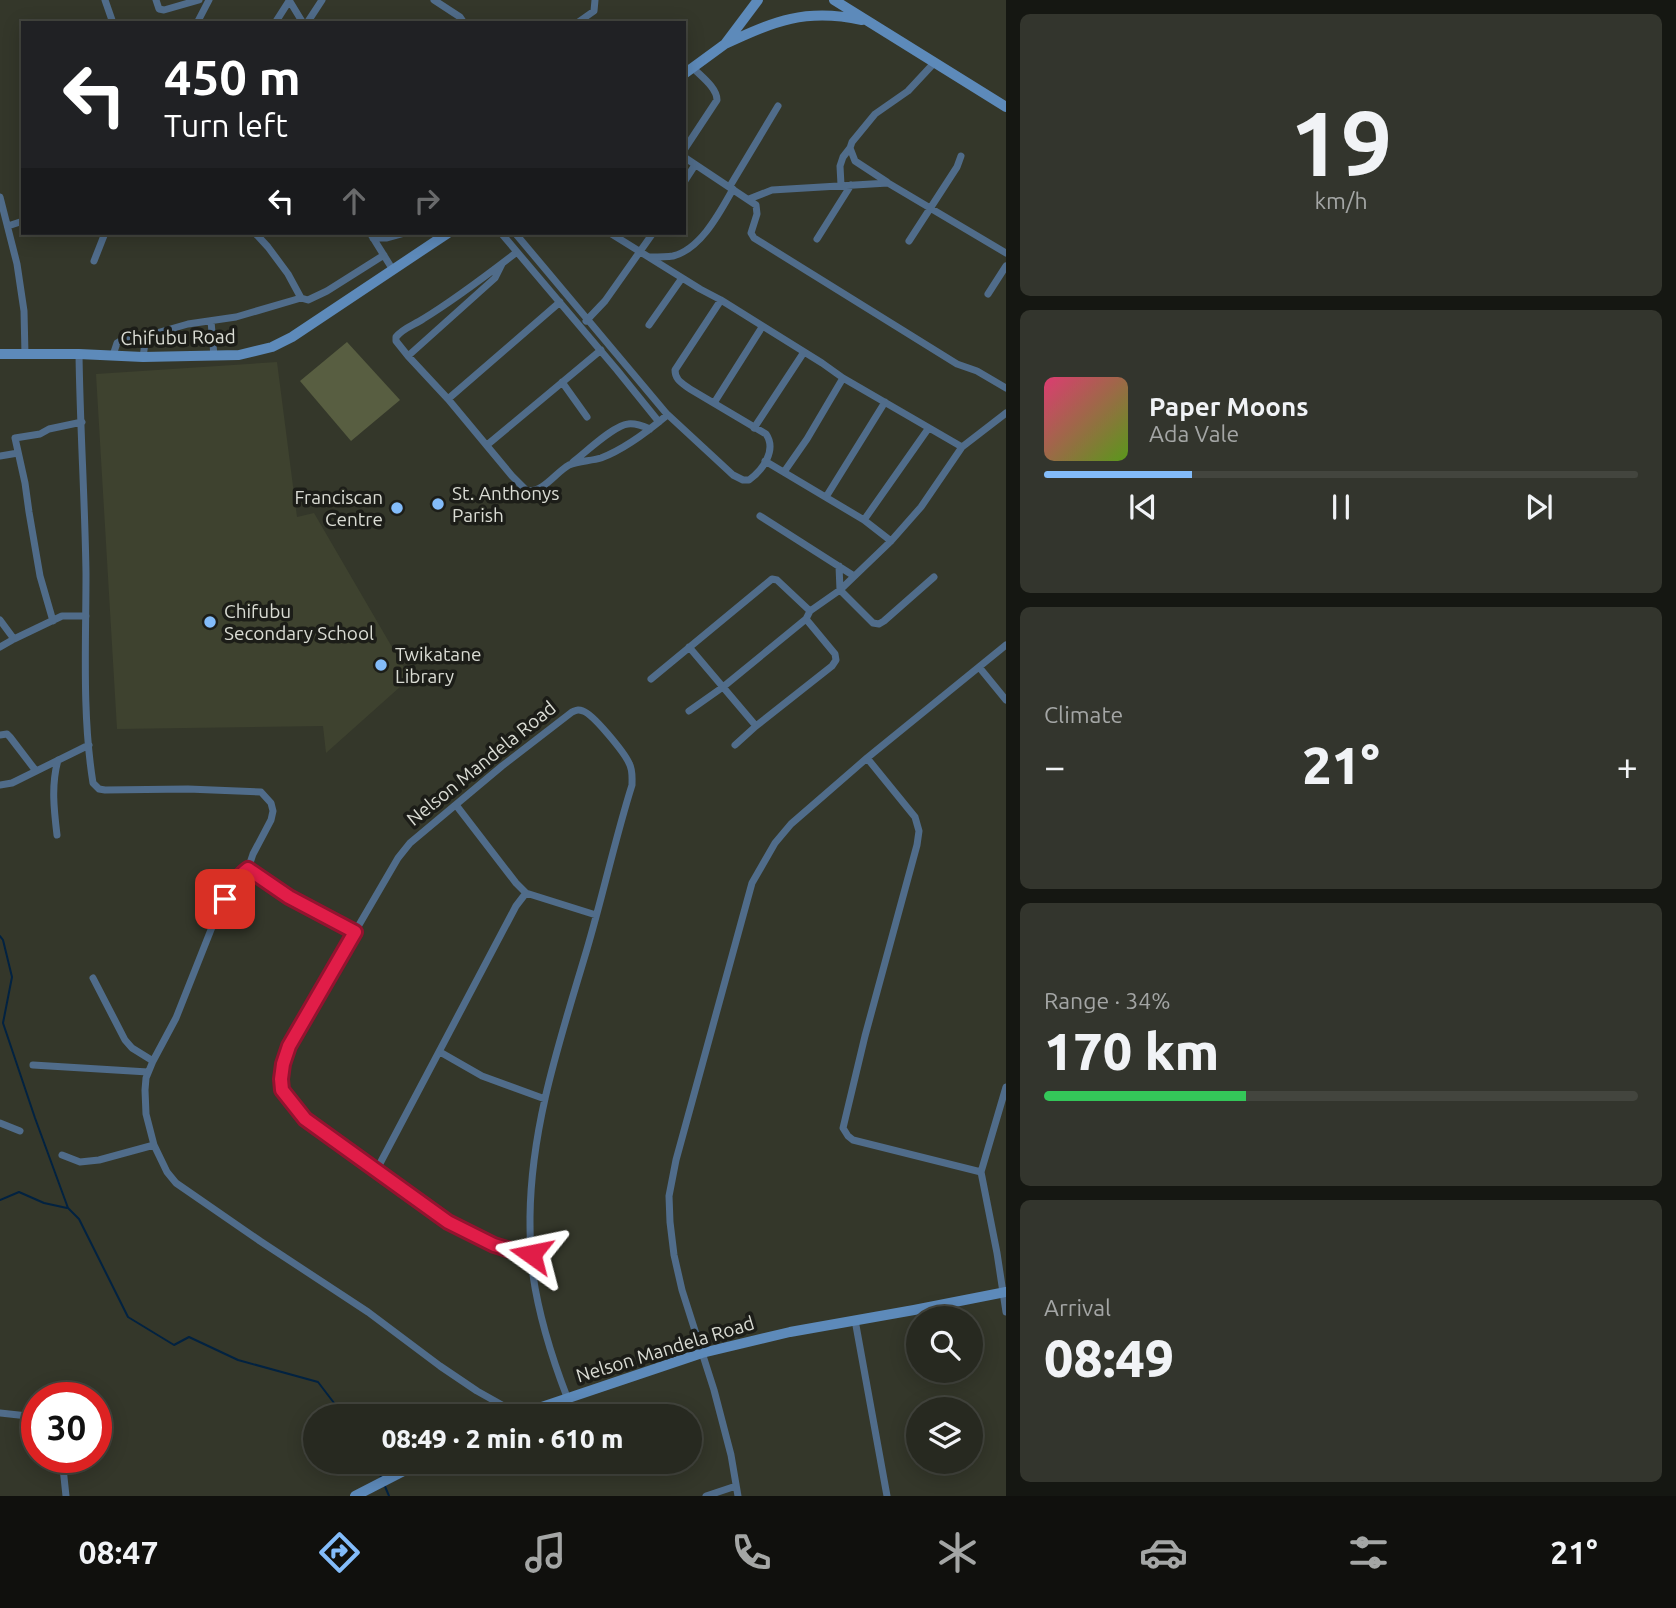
<!DOCTYPE html>
<html lang="en">
<head>
<meta charset="utf-8">
<style>
	:root { --surface:#272920; --page:#33352d; --text:#f1f3f6; --muted:#a4a6a5; --line:#43453e; --accent:#83bcfa }
	body { margin:0; font-family:Ubuntu,sans-serif; background:var(--page); color:var(--text); height:100vh; display:flex; flex-direction:column; font-size:26px; white-space:nowrap }
	* { box-sizing:border-box; margin:0 }
	p { font-size:23px; color:var(--muted) }
	.icon { flex:none; width:38px; height:38px; fill:none; stroke:currentColor; stroke-width:2; stroke-linecap:round; stroke-linejoin:round }
	.map { position:relative; flex:1; overflow:hidden }
	.side { display:flex; flex-direction:column; gap:14px; padding:14px; background:#151712; width:670px }
	.side>* { flex:none }
	.hud { position:absolute; left:21px; top:21px; width:665px; height:214px; border-radius:0px; box-shadow:0 4px 18px #0003,0 0 0 2px var(--line); background:#202124; color:#fff; overflow:hidden }
	.tools { position:absolute; left:906px; top:1306px; display:grid; gap:14px }
	.tools a { display:grid; place-items:center; width:77px; height:77px; border-radius:50%; background:var(--surface); box-shadow:0 4px 18px #0003,0 0 0 2px var(--line); font-size:35px }
	.speed { position:absolute; left:21px; top:1382px; display:flex; gap:14px; font-size:35px; font-weight:700; text-align:center }
	.speed>* { display:grid; place-content:center; width:91px; height:91px; border-radius:50%; background:var(--surface); box-shadow:0 4px 18px #0003,0 0 0 2px var(--line); line-height:1 }
	.speed .limit { border:10px solid #d22; background:#fff; color:#111 }
	.pin { position:absolute; display:grid; place-items:center; width:60px; height:60px; color:#fff; margin:-30px; border-radius:14px; box-shadow:0 4px 10px #0006 }
	.me { position:absolute; width:77px; margin:-38px; rotate:282deg; stroke-linejoin:round; filter:drop-shadow(0 0 5px #0008) }
	.turn { display:flex; align-items:center; gap:24px; height:147px; padding:0 28px; font-size:32px }
	.turn .icon { width:91px; height:91px; stroke-width:2.5 }
	.turn b { display:block; font-size:49px; line-height:60px }
	.lanes { display:flex; align-items:center; height:66px; padding:0 28px; background:#0003; justify-content:center; gap:35px; direction:ltr }
	.lanes .off { opacity:.35 }
	.big { font-size:52px; font-weight:800; line-height:1.1 }
	.side .widget { flex:1; display:flex; flex-direction:column; justify-content:center; gap:10px; min-width:0; padding:0 24px; border-radius:10px; background:var(--page) }
	.side .dial { align-items:center; gap:0 }
	.dial b { font-size:91px; line-height:1 }
	.song { display:flex; align-items:center; gap:21px }
	.cover { width:84px; height:84px; border-radius:10px; background:linear-gradient(135deg,hsl(340 70% 55%),hsl(90 70% 35%)) }
	.played { height:7px; border-radius:4px; background:linear-gradient(90deg,var(--accent) 25%,var(--line) 25%) }
	.keys { display:flex; justify-content:space-around; direction:ltr }
	.heat { display:flex; justify-content:space-between; align-items:center; font-size:38px; direction:ltr }
	.charge { height:10px; border-radius:5px; background:linear-gradient(90deg,#34c759 34%,var(--line) 0) }
	.trip { position:absolute; left:303px; top:1404px; width:399px; height:70px; border-radius:35px; background:var(--surface); box-shadow:0 4px 18px #0003,0 0 0 2px var(--line); font-weight:800; line-height:70px; text-align:center }
	.dock { display:flex; height:112px; justify-content:space-around; align-items:center; background:#10100d; color:var(--muted) }
	.dock .icon { width:49px; height:49px }
	.dock .on { color:var(--accent) }
	.dock b { font-size:32px; color:var(--text) }
	main { display:flex; flex:1; min-height:0 }
	.map>svg:first-child { display:block }
	.built { fill:#3e422f }
	.green { fill:#585e41 }
	.lines { fill:none; stroke-linecap:round; stroke-linejoin:round }
	.stream { stroke:#022241; stroke-width:2 }
	.street { stroke:#506c8a; stroke-width:7 }
	.secondary { stroke:#5d8aba; stroke-width:10 }
	.route-casing { stroke:#92132f; stroke-width:18 }
	.route { stroke:#e11d48; stroke-width:12 }
	.poi-dot { fill:#83bcfa; stroke:#1c1d18; stroke-width:2.5 }
	.labels { text-anchor:middle; dominant-baseline:central; stroke-width:7; stroke-linejoin:round; paint-order:stroke }
	.street-label { font-size:19px; fill:#dadcd4; stroke:#1c1d18 }
	.poi-label { font-size:19px; fill:#dadcd4; stroke:#1c1d18; text-anchor:start }
</style>
</head>
<body>
<main>
<div class="map">
<svg width="1006" height="1496" viewBox="0 0 1006 1496">
	<rect width="100%" height="100%" fill="#34372a"/>
	<path class="built" d="M277,362L297,517L314,513L410,678L326,753L323,726L117,729L96,374Z"/>
	<path class="green" d="M347,342L400,400L351,441L300,381Z"/>
	<g class="lines">
		<path class="stream" d="M0,936L3,940L12,977L3,1023L35,1118L68,1208L79,1219L128,1317L174,1345L189,1337L238,1360L318,1382L344,1416
			M0,1200L19,1192L44,1203L67,1208
			M373,1461L382,1479
			M384,1484L389,1496"/>
		<path class="street" d="M105,0L113,23
			M156,0L159,9L164,10L199,0
			M289,0L303,23
			M434,0L460,17L464,23
			M197,23L209,0
			M275,23L289,1
			M307,23L322,0
			M577,23L594,11L595,0
			M850,148L855,161L887,182
			M684,150L717,100C717,88 702,77 693,68
			M684,157L756,205L757,214L751,233L754,238L957,364L977,371L1006,388
			M684,182L695,165
			M841,185L840,166L843,157L850,148L852,142L875,114L908,91L935,62
			M730,186L778,106
			M0,197L17,264L24,311L25,355
			M749,199L772,190L888,183L1006,253
			M8,226L23,221
			M255,233L268,247L288,274L301,298L308,300L327,291L384,255
			M370,233L393,270
			M501,233L617,370L659,422
			M515,233L666,413L733,475L743,480H749C763,470 777,450 766,434L690,389C682,383 675,380 675,370L721,300
			M610,233L700,289L721,300L822,363L843,378L962,447
			M373,238H387L405,233
			M817,239L851,185
			M909,241L957,167L961,156
			M517,252C487,275 456,299 423,319C414,325 403,328 396,337V341L408,356L448,399L512,476L527,491C544,492 555,473 569,465C578,461 591,461 601,458C625,449 647,432 666,416V413
			M650,257C658,257 666,257 673,256C701,249 720,212 733,189
			M94,261L105,233
			M988,294L1006,266
			M211,321L214,356
			M586,321L605,301L653,233
			M649,325L682,278
			M79,354C80,428 85,501 86,574C86,644 82,715 93,783L99,789L105,790L188,789L261,792L271,803L273,811L271,820L253,854L248,869L232,886L218,912L176,1018L153,1061L146,1078L145,1090L146,1114L154,1145L167,1172L176,1183L260,1241L368,1312L440,1366L477,1391L502,1405L514,1416
			M113,355L117,343L122,340L146,336L188,324L236,317L301,298
			M408,356L495,278L502,264
			M143,357L146,336
			M562,382L587,417
			M448,399L560,302
			M714,403L762,327
			M754,428L804,352
			M487,445L601,350
			M0,456L18,453
			M765,461L864,520L891,541
			M573,462C585,453 614,425 628,424C635,423 643,426 650,429
			M784,472L807,439L843,378
			M826,497L885,402
			M760,516L854,576
			M864,520L928,429
			M839,566L840,590L873,623L879,624L884,621L934,577
			M0,620L14,639
			M53,621L40,576L29,512L25,483L15,438L40,434L49,429L82,422
			M0,647L14,639L62,616H86
			M689,647L756,726
			M979,667L1006,700
			M651,679L772,579L777,580L810,611
			M689,711L723,687L806,619L810,611L840,590L891,541L921,507L962,447L1006,413
			M0,735L7,734L10,737L36,771
			M735,745L756,726L832,666L836,660L835,654L806,619
			M867,758L915,817L919,831L917,845L865,1036L843,1128L848,1136L853,1140L981,1172
			M0,785L12,783L89,745
			M57,835C54,810 51,785 58,760
			M248,869L289,897L355,932
			M526,893L596,915
			M93,978L125,1040L132,1048L153,1061
			M440,1052L482,1076L545,1099
			M33,1065L148,1072
			M1006,1087L981,1172L997,1253L1006,1312
			M0,1123L20,1131
			M62,1155L80,1162L99,1160L154,1145
			M376,1171L516,906L526,893L516,883L456,805
			M531,1254L514,1251L493,1245L448,1222L305,1119L282,1090L281,1079L283,1064L296,1033L398,858L410,843L502,766L572,712C577,710 578,709 583,711C593,714 624,752 629,763C633,770 632,777 632,785C615,839 603,895 587,949C561,1037 531,1124 530,1217C530,1236 530,1256 533,1275C539,1317 552,1358 567,1397
			M855,1320L887,1496
			M0,1413L37,1417
			M62,1458L66,1496
			M706,1496L736,1486
			M738,1496L731,1455L714,1390L682,1290L674,1255L670,1222L669,1196L676,1160L752,883L775,843L791,824L867,758L1006,645"/>
		<path class="secondary" d="M834,0L1006,107
			M725,44C775,21 805,8 862,20
			M684,74L725,44L758,0
			M0,354H79L143,357L239,355L272,347L292,337L448,233
			M515,1416L702,1353L790,1332L914,1310L1006,1292
			M355,1496L423,1461"/>
	</g>
	<g class="lines">
		<g class="route-casing">
			<path id="route" d="M225,899C231,888 237,877 248,869L289,897L355,932L289,1046L283,1064L281,1079L282,1090L305,1119L448,1222L494,1245L514,1251L531,1254"/>
		</g>
		<use href="#route" class="route"/>
	</g>
	<g class="poi-dot">
		<circle cx="438" cy="504" r="7"/>
		<circle cx="397" cy="508" r="7"/>
		<circle cx="210" cy="622" r="7"/>
		<circle cx="381" cy="665" r="7"/>
	</g>
	<g class="labels">
		<g class="street-label">
			<text transform="translate(178 337) rotate(-1)">Chifubu Road</text>
			<text transform="translate(481 763) rotate(-39)">Nelson Mandela Road</text>
			<text transform="translate(665 1349) rotate(-17)">Nelson Mandela Road</text>
		</g>
		<g class="poi-label">
			<text x="452" y="493">St. Anthonys<tspan x="452" dy="22">Parish</tspan></text>
			<text x="383" y="497" text-anchor="end">Franciscan<tspan x="383" dy="22">Centre</tspan></text>
			<text x="224" y="611">Chifubu<tspan x="224" dy="22">Secondary School</tspan></text>
			<text x="395" y="654">Twikatane<tspan x="395" dy="22">Library</tspan></text>
		</g>
	</g>
</svg>
<div class="tools">
<a><svg class="icon" aria-label="search" viewBox="0 0 24 24"><circle cx="10" cy="10" r="6"/><path d="M15 15l6 6"/></svg></a>
<a><svg class="icon" aria-label="layers" viewBox="0 0 24 24"><path d="M12 4l9 5-9 5-9-5zM3 14l9 5 9-5"/></svg></a>
</div>
<div class="speed"><div class="limit">30</div></div>
<div class="pin" style="left:225px;top:899px;background:#d93025"><svg class="icon" aria-label="arrive" viewBox="0 0 24 24"><path d="M6 21V4h12l-3 4 3 4H6"/></svg></div>
<svg class="me" style="left:531px;top:1254px" viewBox="-20 -20 40 40"><path d="M0-17L14 15 0 8-14 15z" fill="#e11d48" stroke="#fff" stroke-width="4"/></svg>
<div class="trip">08:49 · 2 min · 610 m</div>
<div class="hud">
<div class="turn"><svg class="icon" aria-label="left" viewBox="0 0 24 24"><path d="M17 20v-9H6M10 6l-5 5 5 5"/></svg><div><b>450 m</b>Turn left</div></div>
<div class="lanes"><svg class="icon" aria-label="left" viewBox="0 0 24 24"><path d="M17 20v-9H6M10 6l-5 5 5 5"/></svg><svg class="icon off" aria-label="ahead" viewBox="0 0 24 24"><path d="M12 20V5M6 11l6-6 6 6"/></svg><svg class="icon off" aria-label="right" viewBox="0 0 24 24"><path d="M7 20v-9h11M14 6l5 5-5 5"/></svg></div>
</div>
</div>
<section class="side">
<div class="widget dial"><b>19</b><p>km/h</p></div>
<div class="widget">
<div class="song"><i class="cover"></i><div><b>Paper Moons</b><p>Ada Vale</p></div></div>
<div class="played"></div>
<div class="keys"><svg class="icon" aria-label="previous" viewBox="0 0 24 24"><path d="M18 5L8 12l10 7zM5 5v14"/></svg><svg class="icon" aria-label="pause" viewBox="0 0 24 24"><path d="M8 5v14M16 5v14"/></svg><svg class="icon" aria-label="next" viewBox="0 0 24 24"><path d="M6 5l10 7-10 7zM19 5v14"/></svg></div>
</div>
<div class="widget"><p>Climate</p>
<div class="heat"><a>−</a><b class="big">21°</b><a>+</a></div>
</div>
<div class="widget"><p>Range · 34%</p><b class="big">170 km</b><div class="charge"></div></div>
<div class="widget"><p>Arrival</p><b class="big">08:49</b></div>
</section>
</main>
<nav class="dock">
<b>08:47</b>
<svg class="icon on" aria-label="directions" viewBox="0 0 24 24"><path d="M12 3l9 9-9 9-9-9zM9 14v-3h6M13 9l2 2-2 2"/></svg>
<svg class="icon" aria-label="music" viewBox="0 0 24 24"><path d="M9 18V5l10-2v13"/><circle cx="6" cy="18" r="3"/><circle cx="16" cy="16" r="3"/></svg>
<svg class="icon" aria-label="phone" viewBox="0 0 24 24"><path d="M5 4h4l2 5-3 2q2 4 5 5l2-3 5 2v4C11 20 4 13 5 4z"/></svg>
<svg class="icon" aria-label="climate" viewBox="0 0 24 24"><path d="M12 3v18M4 7l16 10M4 17L20 7"/></svg>
<svg class="icon" aria-label="car" viewBox="0 0 24 24"><path d="M5 17H2v-5l4-1 3-4h7l3 4 3 1v5h-3M9 17h6M6 11h13"/><circle cx="7" cy="17" r="2"/><circle cx="17" cy="17" r="2"/></svg>
<svg class="icon" aria-label="filters" viewBox="0 0 24 24"><path d="M4 7h16M4 17h16"/><circle cx="9" cy="7" r="2"/><circle cx="15" cy="17" r="2"/></svg>
<b>21°</b>
</nav>
</body>
</html>
